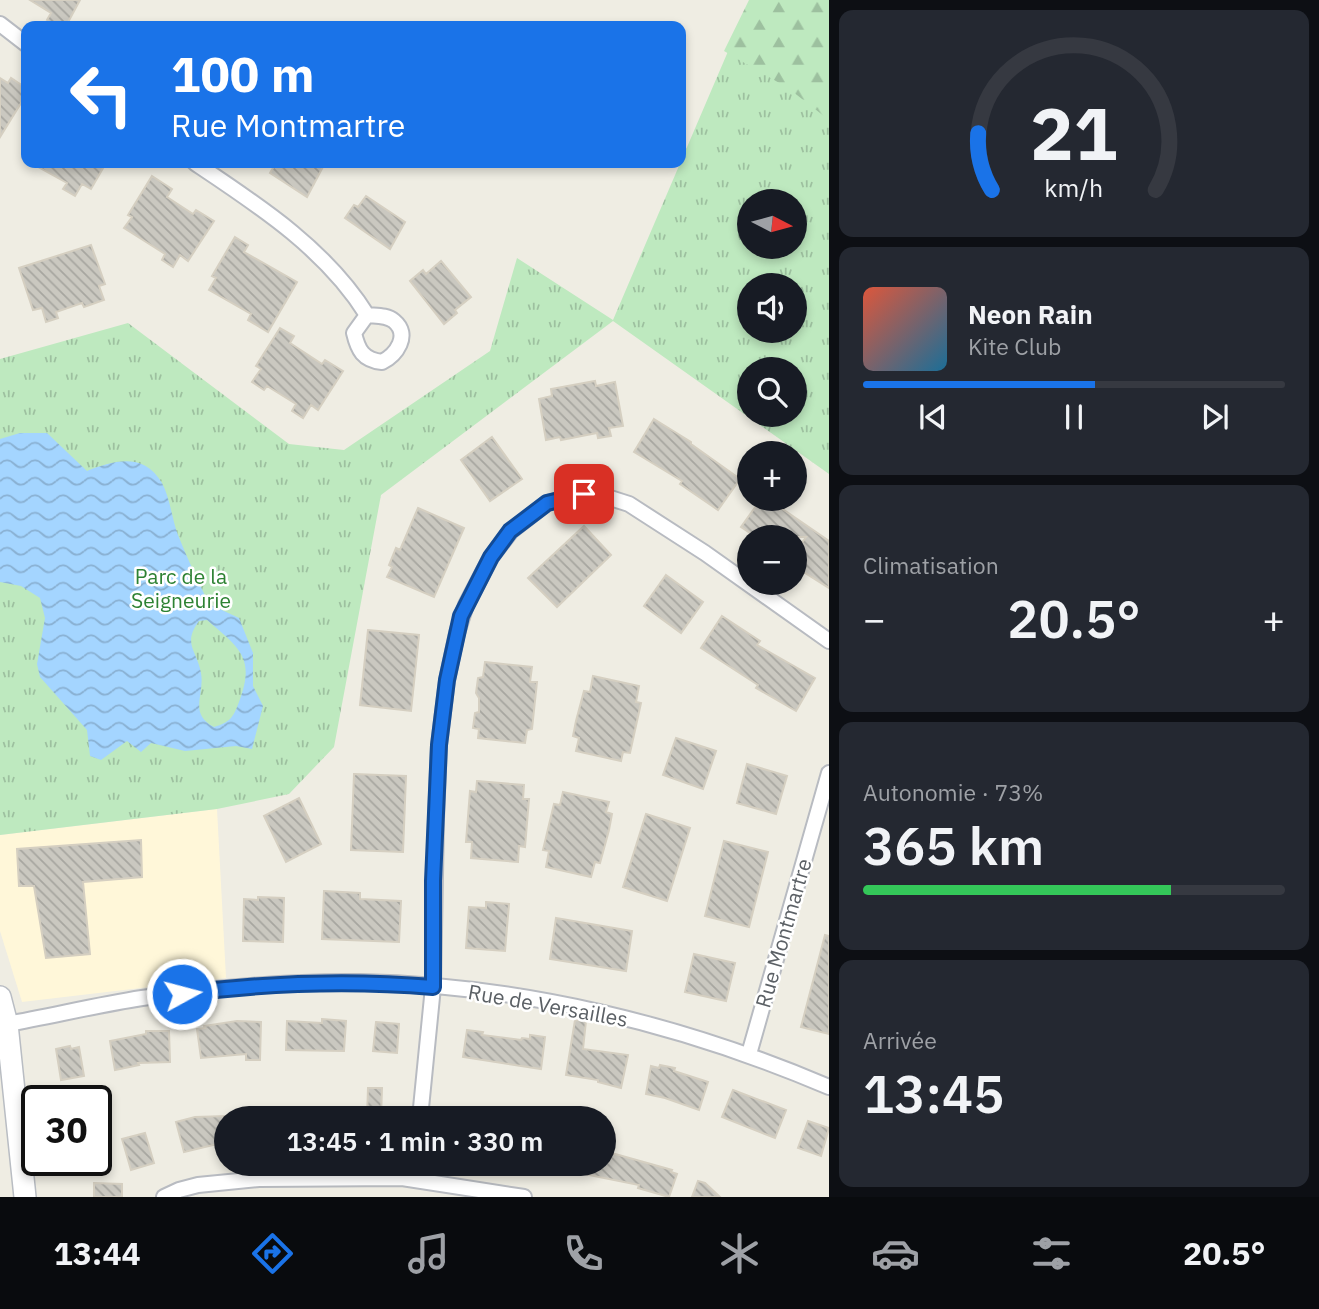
<!DOCTYPE html>
<html lang="fr">
<head>
<meta charset="utf-8">
<style>
	:root { --surface:#171b24; --page:#242831; --text:#f1f3f6; --muted:#9ea1a6; --line:#363941; --accent:#1a73e8 }
	body { margin:0; font-family:"IBM Plex Sans",sans-serif; background:var(--page); color:var(--text); height:100vh; display:flex; flex-direction:column; font-size:26px; white-space:nowrap }
	* { box-sizing:border-box; margin:0 }
	p { font-size:23px; color:var(--muted) }
	.icon { flex:none; width:38px; height:38px; fill:none; stroke:currentColor; stroke-width:2; stroke-linecap:round; stroke-linejoin:round }
	.map { position:relative; flex:1; overflow:hidden }
	.details { display:flex; flex-direction:column; gap:10px; padding:10px; background:#0d0f14; width:490px }
	.details>* { flex:none }
	.guide { position:absolute; left:21px; top:21px; width:665px; height:147px; border-radius:14px; box-shadow:0 4px 10px #0003; background:#1a73e8; color:#fff; overflow:hidden }
	.needle { width:46px; rotate:96deg }
	.tools { position:absolute; left:737px; top:189px; display:grid; gap:14px }
	.tools a { display:grid; place-items:center; width:70px; height:70px; border-radius:50%; background:var(--surface); box-shadow:0 4px 10px #0003; font-size:35px }
	.speed { position:absolute; left:21px; top:1085px; display:flex; gap:14px; font-size:35px; font-weight:700; text-align:center }
	.speed>* { display:grid; place-content:center; width:91px; height:91px; border-radius:50%; background:var(--surface); box-shadow:0 4px 10px #0003; line-height:1 }
	.speed .limit { border:4px solid #111; border-radius:10px; background:#fff; color:#111 }
	.pin { position:absolute; display:grid; place-items:center; width:60px; height:60px; color:#fff; margin:-30px; border-radius:14px; box-shadow:0 4px 10px #0006 }
	.me { position:absolute; width:77px; margin:-38px; rotate:83deg; stroke-linejoin:round; filter:drop-shadow(0 0 5px #0008) }
	.turn { display:flex; align-items:center; gap:24px; height:147px; padding:0 35px; font-size:32px }
	.turn .icon { width:91px; height:91px; stroke-width:2.5 }
	.turn b { display:block; font-size:49px; line-height:60px }
	.big { font-size:52px; font-weight:600; line-height:1.1 }
	.details .widget { flex:1; display:flex; flex-direction:column; justify-content:center; gap:10px; min-width:0; padding:0 24px; border-radius:14px; background:var(--page) }
	.details .dial { align-items:center; gap:0 }
	.dial svg { height:182px; overflow:visible; fill:none; stroke:var(--line); stroke-width:7; stroke-linecap:round; text-anchor:middle }
	.dial text { fill:var(--text); stroke:none }
	.song { display:flex; align-items:center; gap:21px }
	.cover { width:84px; height:84px; border-radius:10px; background:linear-gradient(135deg,hsl(10 70% 55%),hsl(200 70% 35%)) }
	.played { height:7px; border-radius:4px; background:linear-gradient(90deg,var(--accent) 55%,var(--line) 55%) }
	.keys { display:flex; justify-content:space-around; direction:ltr }
	.heat { display:flex; justify-content:space-between; align-items:center; font-size:38px; direction:ltr }
	.charge { height:10px; border-radius:5px; background:linear-gradient(90deg,#34c759 73%,var(--line) 0) }
	.trip { position:absolute; left:214px; top:1106px; width:402px; height:70px; border-radius:35px; background:var(--surface); box-shadow:0 4px 10px #0003; font-weight:600; line-height:70px; text-align:center }
	.dock { display:flex; height:112px; justify-content:space-around; align-items:center; background:#090b0e; color:var(--muted) }
	.dock .icon { width:49px; height:49px }
	.dock .selected { color:var(--accent) }
	.dock b { font-size:32px; color:var(--text) }
	main { display:flex; flex:1; min-height:0 }
	.map>svg:first-child { display:block }
	.commercial { fill:#fff7d9 }
	.grass { fill:url(#grass-tufts); fill-rule:evenodd }
	.forest { fill:url(#forest-firs) }
	.water { fill:url(#water-waves); fill-rule:evenodd }
	.building { fill:url(#building-back-hatch); stroke:#d5cfc1; stroke-width:2 }
	.lines { fill:none; stroke-linecap:round; stroke-linejoin:round }
	.street-casing { stroke:#b8bbc1; stroke-width:18 }
	.secondary-casing { stroke:#b9bdc3; stroke-width:24 }
	.street { stroke:#fff; stroke-width:14 }
	.secondary { stroke:#fff; stroke-width:21 }
	.route-casing { stroke:#114b97; stroke-width:18 }
	.route { stroke:#1a73e8; stroke-width:12 }
	.labels { text-anchor:middle; dominant-baseline:central; stroke-width:5; stroke-linejoin:round; paint-order:stroke }
	.park-label { font-size:21px; fill:#2d8233; stroke:#fff }
	.street-label { font-size:21px; fill:#5b6065; stroke:#fff }
</style>
</head>
<body>
<main>
<div class="map">
<svg width="829" height="1197" viewBox="0 0 829 1197">
	<defs>
		<pattern id="grass-tufts" width="24" height="20" patternUnits="userSpaceOnUse" patternTransform="scale(1.75)"><rect width="24" height="20" fill="#bee9bf"/><path d="M3 7l-1-3M5 7V3M7 7l1-3M15 17l-1-3M17 17v-4M19 17l1-3" fill="none" stroke="#9dc09f"/></pattern>
		<pattern id="forest-firs" width="22" height="20" patternUnits="userSpaceOnUse" patternTransform="scale(1.75)"><rect width="22" height="20" fill="#bee9bf"/><path d="M5 1l3.5 6h-7zM16 11l3.5 6h-7z" fill="#9dc09f"/></pattern>
		<pattern id="water-waves" width="16" height="10" patternUnits="userSpaceOnUse" patternTransform="scale(1.75)"><rect width="16" height="10" fill="#a4d5ff"/><path d="M0 5q4-4 8 0t8 0" fill="none" stroke="#89b0d2"/></pattern>
		<pattern id="building-back-hatch" width="6" height="6" patternUnits="userSpaceOnUse" patternTransform="scale(1.75)"><rect width="6" height="6" fill="#cac8c0"/><path d="M-1 5l2 2M0 0l6 6M5-1l2 2" fill="none" stroke="#a7a6a0"/></pattern>
	</defs>
	<rect width="100%" height="100%" fill="#efede3"/>
	<path class="commercial" d="M217,809L226,978L22,1002L0,931V835Z"/>
	<path class="grass" d="M750,0H829V474L613,321L381,495L334,747L289,794L217,809L0,835V359L128,323L289,444L344,450L490,351L517,258L613,320ZM749,201H794V247H749ZM749,285H794V331H749ZM749,369H794V415H749Z"/>
	<path class="forest" d="M749,0H829V120L788,88L724,51Z"/>
	<path class="water" d="M20,433H47L87,471C114,460 144,452 162,483C170,498 172,519 178,535C187,558 198,581 209,604L239,618L253,653V686L263,706L252,749L236,746L185,751L151,743L141,752L127,741L101,760L90,756L87,730L40,677L37,664L45,618L40,598L21,586L0,582V439ZM207,620C239,648 256,657 239,702C233,718 230,722 214,727C188,713 205,695 201,673C197,650 182,644 199,621Z"/>
	<path class="building" d="M30,0H80L66,26H57L47,20L51,13Z
		M0,78L8,83L11,78L26,88V95L0,137Z
		M31,163H106L91,189L82,184L75,196L63,189L67,183Z
		M276,163H325L307,197L270,173Z
		M152,176L172,189L167,197L193,214L196,210L214,221L188,261L180,255L173,267L162,260L165,254L124,228L132,217L128,215Z
		M366,196L405,222L390,249L345,218L354,205L358,207Z
		M235,237L248,245L244,252L297,282L268,332L248,320L251,314L209,290L216,278L212,276Z
		M91,245L105,284L99,286L104,300L84,307L82,303L56,312L58,318L46,322L42,308L33,310L19,268Z
		M441,261L471,297L455,310L457,313L444,324L410,281L423,270L426,274Z
		M280,328L294,336L290,343L322,364L325,360L343,371L318,410L311,405L303,418L292,411L296,404L267,386L264,390L252,382L261,369L256,366Z
		M595,381L596,386L615,382L623,426L609,428L611,436L598,438L597,433L561,440L560,437L546,440L539,399L552,396L551,389Z
		M654,419L691,442V444L740,479L718,510L680,484L682,481L634,452Z
		M492,437L522,479L490,501L461,460Z
		M761,499H768L829,541V588L794,566V554L806,537H756L741,527Z
		M418,508L464,528L434,597L387,577L392,567L389,565L396,548L400,550Z
		M584,526L611,555L557,607L528,578Z
		M666,575L703,602L681,633L644,606Z
		M722,616L760,641L757,645L815,678L796,711L756,688L758,685L701,648Z
		M368,630L419,635L411,711L360,705Z
		M485,662L532,667L530,682H537L532,729L527,730L525,743L478,738L479,729L473,728L475,713L479,712V698L476,693L478,678L483,677Z
		M593,676L639,686L636,702L641,703L630,753L623,752L621,761L576,751L579,738L573,736L576,721L584,691L590,692Z
		M676,738L716,751L703,789L663,775Z
		M747,764L787,776L776,814L737,803Z
		M354,774L406,776L403,852L351,850Z
		M477,781L524,785L523,799H529L525,847L519,846L518,862L471,858L472,842H466L470,791L476,792Z
		M563,792L609,802L606,812L612,814L609,830L600,863L595,862L591,877L546,867L549,851L543,850L554,804L560,805Z
		M299,798L321,844L286,862L264,816Z
		M646,814L690,828L667,901L623,887Z
		M141,840L142,877L83,882L90,954L46,958L34,886H19L17,849Z
		M724,841L768,852L749,927L705,916Z
		M324,891L360,893V899L401,901L399,942L322,939Z
		M258,897L284,898L283,942L243,941L244,899L258,900Z
		M486,902L509,904L505,951L466,948L469,907L486,908Z
		M556,918L632,931L626,971L550,959Z
		M825,935L829,936V1034L801,1027Z
		M694,954L735,963L726,1001L685,992Z
		M322,1019L346,1021L344,1051L286,1050L287,1021L322,1023Z
		M575,1020L586,1021L583,1049L628,1055L621,1088L598,1082V1080L566,1075Z
		M237,1021L261,1022L260,1060H246V1054L201,1058L197,1029L205,1028L204,1026Z
		M376,1022L399,1024L397,1053L373,1051Z
		M467,1030L483,1032L482,1035L521,1040L522,1038L530,1039V1035L545,1037L541,1069L463,1057Z
		M146,1031H169L170,1062L138,1063L139,1065L115,1070L110,1041L146,1034Z
		M70,1046L71,1049L79,1047L84,1076L61,1080L56,1049Z
		M660,1065L675,1068L674,1071L708,1082L699,1110L665,1098L646,1094L651,1066L659,1068Z
		M368,1088H382L381,1118H367Z
		M733,1090L786,1110L775,1138L722,1117Z
		M226,1116V1145H213L184,1152L176,1122L195,1117Z
		M808,1121L829,1128L821,1156L798,1148Z
		M145,1133L154,1163L131,1170L122,1139Z
		M608,1152L672,1170L671,1172L677,1174L669,1197L638,1188L639,1185L564,1170L565,1164H605Z
		M698,1181L705,1183L720,1197H692Z
		M94,1183L122,1184V1197H94Z"/>
	<g class="lines">
		<g class="street-casing">
			<path id="street" d="M0,24L26,44
				M195,163C258,205 326,249 367,315
				M367,315C376,316 387,315 394,321C411,335 396,355 382,362C363,360 358,350 354,333Z
				M7,1024C52,1016 97,1005 142,998C214,988 288,981 360,982C521,985 681,1024 829,1087
				M749,1054L829,773
				M420,1118L433,987L436,819L439,745L447,680L457,633L466,605L491,557L511,531L547,503L585,494L604,496L629,504L705,553L829,641
				M414,1178L415,1164
				M164,1197L179,1190L198,1185L259,1179L402,1178L524,1197"/>
		</g>
		<g class="secondary-casing">
			<path id="secondary" d="M0,997L7,1024L25,1197"/>
		</g>
		<use href="#street" class="street"/>
		<use href="#secondary" class="secondary"/>
	</g>
	<g class="lines">
		<g class="route-casing">
			<path id="route" d="M182,994C265,983 349,980 433,987V881L439,745L447,680L461,616L491,557L510,531L547,503L584,494"/>
		</g>
		<use href="#route" class="route"/>
	</g>
	<g class="labels">
		<g class="park-label">
			<text x="181" y="576">Parc de la<tspan x="181" dy="24">Seigneurie</tspan></text>
		</g>
		<g class="street-label">
			<text transform="translate(783 933) rotate(-74)">Rue Montmartre</text>
			<text transform="translate(548 1005) rotate(10)">Rue de Versailles</text>
		</g>
	</g>
</svg>
<div class="tools">
<a><svg class="needle" viewBox="-14 -14 28 28"><path d="M0-13l5 13h-10z" fill="#e53935"/><path d="M0 13l5-13h-10z" fill="#9ea1a6"/></svg></a>
<a><svg class="icon" aria-label="sound" viewBox="0 0 24 24"><path d="M4 9h4l5-4v14l-5-4H4zM17 9q2 3 0 6"/></svg></a>
<a><svg class="icon" aria-label="search" viewBox="0 0 24 24"><circle cx="10" cy="10" r="6"/><path d="M15 15l6 6"/></svg></a>
<a>+</a>
<a>−</a>
</div>
<div class="speed"><div class="limit">30</div></div>
<div class="pin" style="left:584px;top:494px;background:#d93025"><svg class="icon" aria-label="arrive" viewBox="0 0 24 24"><path d="M6 21V4h12l-3 4 3 4H6"/></svg></div>
<svg class="me" style="left:182px;top:994px" viewBox="-20 -20 40 40"><circle r="17" fill="#1a73e8" stroke="#fff" stroke-width="3"/><path d="M0-11L8 9 0 5-8 9z" fill="#fff"/></svg>
<div class="trip">13:45 · 1 min · 330 m</div>
<div class="guide">
<div class="turn"><svg class="icon" aria-label="left" viewBox="0 0 24 24"><path d="M17 20v-9H6M10 6l-5 5 5 5"/></svg><div><b>100 m</b>Rue Montmartre</div></div>
</div>
</div>
<section class="details">
<div class="widget dial"><svg viewBox="0 0 100 80">
<path d="M14 69A42 42 0 1 1 86 69"/>
<path d="M14 69A42 42 0 0 1 8 44" stroke="#1a73e8"/>
<text x="50" y="56" font-size="32" font-weight="700">21</text>
<text x="50" y="72" font-size="11">km/h</text>
</svg></div>
<div class="widget">
<div class="song"><i class="cover"></i><div><b>Neon Rain</b><p>Kite Club</p></div></div>
<div class="played"></div>
<div class="keys"><svg class="icon" aria-label="previous" viewBox="0 0 24 24"><path d="M18 5L8 12l10 7zM5 5v14"/></svg><svg class="icon" aria-label="pause" viewBox="0 0 24 24"><path d="M8 5v14M16 5v14"/></svg><svg class="icon" aria-label="next" viewBox="0 0 24 24"><path d="M6 5l10 7-10 7zM19 5v14"/></svg></div>
</div>
<div class="widget"><p>Climatisation</p>
<div class="heat"><a>−</a><b class="big">20.5°</b><a>+</a></div>
</div>
<div class="widget"><p>Autonomie · 73%</p><b class="big">365 km</b><div class="charge"></div></div>
<div class="widget"><p>Arrivée</p><b class="big">13:45</b></div>
</section>
</main>
<nav class="dock">
<b>13:44</b>
<svg class="icon selected" aria-label="directions" viewBox="0 0 24 24"><path d="M12 3l9 9-9 9-9-9zM9 14v-3h6M13 9l2 2-2 2"/></svg>
<svg class="icon" aria-label="music" viewBox="0 0 24 24"><path d="M9 18V5l10-2v13"/><circle cx="6" cy="18" r="3"/><circle cx="16" cy="16" r="3"/></svg>
<svg class="icon" aria-label="phone" viewBox="0 0 24 24"><path d="M5 4h4l2 5-3 2q2 4 5 5l2-3 5 2v4C11 20 4 13 5 4z"/></svg>
<svg class="icon" aria-label="climate" viewBox="0 0 24 24"><path d="M12 3v18M4 7l16 10M4 17L20 7"/></svg>
<svg class="icon" aria-label="car" viewBox="0 0 24 24"><path d="M5 17H2v-5l4-1 3-4h7l3 4 3 1v5h-3M9 17h6M6 11h13"/><circle cx="7" cy="17" r="2"/><circle cx="17" cy="17" r="2"/></svg>
<svg class="icon" aria-label="filters" viewBox="0 0 24 24"><path d="M4 7h16M4 17h16"/><circle cx="9" cy="7" r="2"/><circle cx="15" cy="17" r="2"/></svg>
<b>20.5°</b>
</nav>
</body>
</html>
